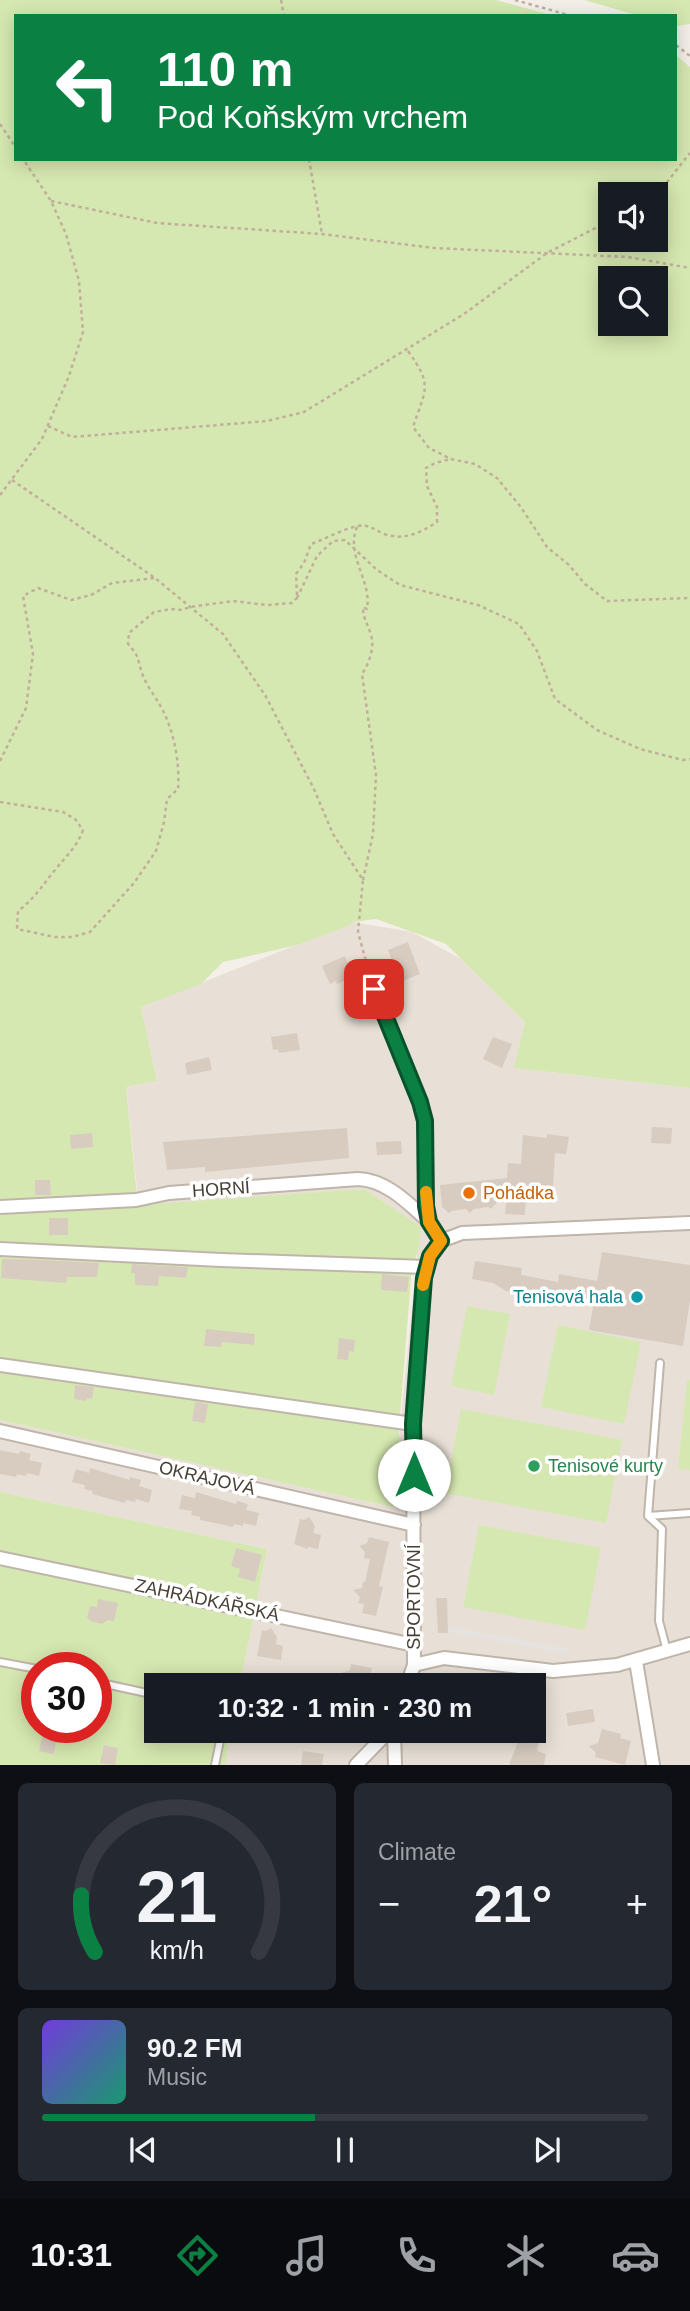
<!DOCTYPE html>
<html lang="en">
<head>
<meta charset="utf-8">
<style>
	:root { --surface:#171b24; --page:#242831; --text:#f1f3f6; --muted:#9ea1a6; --line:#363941; --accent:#0b8043 }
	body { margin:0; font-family:Helvetica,sans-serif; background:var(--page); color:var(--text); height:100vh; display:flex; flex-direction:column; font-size:26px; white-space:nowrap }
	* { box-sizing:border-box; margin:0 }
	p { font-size:23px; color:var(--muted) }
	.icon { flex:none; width:38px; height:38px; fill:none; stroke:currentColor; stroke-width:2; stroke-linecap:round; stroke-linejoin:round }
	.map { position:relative; height:1765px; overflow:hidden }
	.sheet { display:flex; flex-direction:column; gap:18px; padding:18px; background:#0d0f14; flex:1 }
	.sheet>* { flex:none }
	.top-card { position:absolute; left:14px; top:14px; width:663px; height:147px; border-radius:0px; box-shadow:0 4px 18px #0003; background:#0b8043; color:#fff; overflow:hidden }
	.fabs { position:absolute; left:598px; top:182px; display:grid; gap:14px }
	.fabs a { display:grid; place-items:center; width:70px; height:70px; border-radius:0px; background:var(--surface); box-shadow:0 4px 18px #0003; font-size:35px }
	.speed { position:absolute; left:21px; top:1652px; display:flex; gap:14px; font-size:35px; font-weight:700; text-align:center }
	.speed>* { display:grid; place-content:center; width:91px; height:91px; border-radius:50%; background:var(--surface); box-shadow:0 4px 18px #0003; line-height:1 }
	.speed .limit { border:10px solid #d22; background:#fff; color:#111 }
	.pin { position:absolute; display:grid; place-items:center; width:60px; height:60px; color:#fff; margin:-30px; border-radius:14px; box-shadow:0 4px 10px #0006 }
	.me { position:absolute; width:77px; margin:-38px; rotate:0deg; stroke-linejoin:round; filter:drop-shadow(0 0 5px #0008) }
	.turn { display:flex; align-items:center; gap:24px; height:147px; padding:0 28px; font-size:32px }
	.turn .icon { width:91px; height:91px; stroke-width:2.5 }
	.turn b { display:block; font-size:49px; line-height:60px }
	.big { font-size:52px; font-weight:700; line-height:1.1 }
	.sheet .card { flex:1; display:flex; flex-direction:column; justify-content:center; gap:10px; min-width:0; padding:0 24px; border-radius:10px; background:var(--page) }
	.sheet .dial { align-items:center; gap:0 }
	.dial svg { height:182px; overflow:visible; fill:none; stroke:var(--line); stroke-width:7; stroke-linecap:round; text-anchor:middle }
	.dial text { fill:var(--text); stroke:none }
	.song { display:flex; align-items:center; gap:21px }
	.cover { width:84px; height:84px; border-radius:10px; background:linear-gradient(135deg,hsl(260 70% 55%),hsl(160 70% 35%)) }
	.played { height:7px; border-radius:4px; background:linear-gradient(90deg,var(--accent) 45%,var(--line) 45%) }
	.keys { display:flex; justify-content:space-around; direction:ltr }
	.heat { display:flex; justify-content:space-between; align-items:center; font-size:38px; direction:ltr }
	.sheet .tiles { flex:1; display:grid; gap:18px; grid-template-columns:1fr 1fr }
	.card:last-child { grid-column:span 2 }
	.trip { position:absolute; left:144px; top:1673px; width:402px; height:70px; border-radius:0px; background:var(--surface); box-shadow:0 4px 18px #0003; font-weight:700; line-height:70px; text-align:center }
	.tab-bar { display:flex; height:112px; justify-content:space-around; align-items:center; background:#090b0e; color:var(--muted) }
	.tab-bar .icon { width:49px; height:49px }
	.tab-bar .current { color:var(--accent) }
	.tab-bar b { font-size:32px; color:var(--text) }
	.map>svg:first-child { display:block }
	.residential { fill:#e8e0d6 }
	.green { fill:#d6e8b1; fill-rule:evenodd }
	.parking { fill:#e5e2e0 }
	.building { fill:#d8ccc0 }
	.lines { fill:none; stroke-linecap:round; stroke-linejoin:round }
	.lane-casing { stroke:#bfb5aa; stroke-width:10 }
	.street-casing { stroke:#bfb5aa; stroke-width:16 }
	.path { stroke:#c1af9c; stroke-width:2.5; stroke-dasharray:3.5 3.5; stroke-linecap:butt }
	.lane { stroke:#fff; stroke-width:6 }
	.street { stroke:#fff; stroke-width:12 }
	.route-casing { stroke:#07532c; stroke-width:18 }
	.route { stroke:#0b8043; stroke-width:12 }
	.slow { stroke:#f59e0b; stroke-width:12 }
	.food-dot { fill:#e8710a; stroke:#fff; stroke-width:2.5 }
	.culture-dot { fill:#0f9aa8; stroke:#fff; stroke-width:2.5 }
	.leisure-dot { fill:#2e9e5b; stroke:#fff; stroke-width:2.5 }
	.labels { text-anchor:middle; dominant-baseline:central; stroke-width:7; stroke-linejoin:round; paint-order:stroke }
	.street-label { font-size:18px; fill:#473f36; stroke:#fff }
	.food-label { font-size:18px; fill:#c56008; stroke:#fff; text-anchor:start }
	.culture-label { font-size:18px; fill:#0d838f; stroke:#fff; text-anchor:end }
	.leisure-label { font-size:18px; fill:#27864d; stroke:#fff; text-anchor:start }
</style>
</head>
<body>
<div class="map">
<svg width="690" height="1765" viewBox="0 0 690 1765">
	<rect width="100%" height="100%" fill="#f4efe8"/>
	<path class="residential" d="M353,922L412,932L461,959L525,1022L515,1068L690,1088V1765H225L231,1731H534V1685H240L267,1549L0,1492V1420L392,1507L420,1227L364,1189L139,1206L126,1087L157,1081L141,1007Z"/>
	<path class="green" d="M0,0H496L555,16H16V159H676V55L690,67V1088L514,1068L525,1022L446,944L376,919L353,922L348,926L297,945L223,962L201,984L141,1007L157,1081L126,1087L138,1205L364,1189L421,1227L418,1252L412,1266L399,1428V1504L392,1507L0,1420ZM611,194H656V240H611ZM611,278H656V324H611Z
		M584,0H690V24L676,26V16H640Z
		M467,1306L510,1314L494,1395L451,1386Z
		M558,1325L641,1342L624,1424L541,1407Z
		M687,1380H690V1470L678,1469Z
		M461,1409L622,1440L606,1523L445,1493Z
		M0,1492L267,1549L240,1685H156V1731H231L225,1765H0ZM37,1668H96V1727H37Z
		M479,1525L601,1548L585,1630L463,1607Z"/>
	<path class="parking" d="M439,1624L569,1649L568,1654L438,1630Z"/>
	<path class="building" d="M408,942L420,974L400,982L388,950Z
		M345,956L353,977L337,984L336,981L330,984L322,966Z
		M297,1033L300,1050L279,1053L278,1049L273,1050L271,1037Z
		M493,1037L512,1044L502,1068L483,1059Z
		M209,1057L212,1070L187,1075L185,1063Z
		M652,1127L672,1128L671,1144L651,1143Z
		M347,1128L349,1158L205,1172V1167L167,1170L163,1142Z
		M92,1133L93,1147L71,1149L70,1135Z
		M547,1134L569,1137L566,1154L555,1153L553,1187L550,1186V1192L526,1191L525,1215L505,1214L507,1192L491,1209L488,1207L474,1209L470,1213L466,1209L451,1211L449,1213L442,1207L440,1185L507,1178L508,1163L521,1164L523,1135L547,1138Z
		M401,1141L402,1154L377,1155L376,1142Z
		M35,1180H50L51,1195H35Z
		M49,1218H68V1235H49Z
		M602,1252L690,1265V1300L683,1346L589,1330L593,1307L506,1291L493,1283L472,1279L475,1261L522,1268L521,1275L558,1282L559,1274L597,1281Z
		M2,1259L44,1260L99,1263L97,1277H67L66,1283L1,1278Z
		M132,1264L188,1267L186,1278L159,1276L158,1286L135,1285V1273H131Z
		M382,1274L409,1277L407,1292L381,1290Z
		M206,1329L255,1334L254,1345L222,1342L221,1347L204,1346Z
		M339,1338L355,1340L354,1352L349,1351L348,1360L337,1359Z
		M75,1385L94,1387L92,1399L87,1398L86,1401L74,1399Z
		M195,1402L208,1404L205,1423L192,1421Z
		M0,1450L19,1454L20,1451L31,1454L29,1460L42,1463L39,1476L27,1473L26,1476L17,1474L16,1477L0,1474Z
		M90,1468L130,1480V1477L141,1480L139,1486L152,1490L149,1503L136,1499L135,1502L126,1500L125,1503L92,1494L93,1491L84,1489L85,1485L72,1482L76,1469L89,1473Z
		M196,1492L236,1504L237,1501L248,1504L246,1510L259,1513L256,1526L243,1523V1526L234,1524L233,1527L220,1524L200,1520V1517L191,1515L192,1511L179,1509L182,1495L195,1498Z
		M309,1517L315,1526L313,1533L321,1535L318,1549L308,1547L307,1549L294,1544L300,1519L304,1520Z
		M369,1537L389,1542L379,1586L383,1587L376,1616L362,1613L364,1604L358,1603L360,1597L353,1590L362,1588L363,1582H365L370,1559L364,1558L365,1552L359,1546L367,1543Z
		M236,1548L262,1555L255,1582L238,1577L240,1569L231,1566Z
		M436,1598H447L448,1633H438Z
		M98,1599L118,1603L114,1621L108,1620L102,1624L90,1621L87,1617L90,1606L97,1607Z
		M271,1628L277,1637L276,1644L283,1646L281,1660L257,1656L262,1630L266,1631Z
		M351,1664L372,1668L368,1685H347L348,1679L341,1673L350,1670Z
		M534,1697H540L546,1730L541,1731L537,1751L546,1754L544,1765H509L519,1739L518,1731H534Z
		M593,1709L595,1722L568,1726L566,1713Z
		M602,1729L621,1734L620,1738L631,1741L625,1765L595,1757L596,1753L589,1746L598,1743Z
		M43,1732L57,1735L54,1754L39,1751Z
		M104,1745L118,1748L115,1765L100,1763Z
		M303,1751L324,1754L322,1765H301Z"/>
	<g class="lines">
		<g class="lane-casing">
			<path id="lane" d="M374,989L420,1102L425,1121L426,1206L429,1222L441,1241
				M660,1363L648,1516L662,1529L659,1621L667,1651
				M648,1516L690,1513
				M0,1662L37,1669
				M96,1682L156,1695
				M215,1765L222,1731"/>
		</g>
		<g class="street-casing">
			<path id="street" d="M0,1207L136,1200L169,1193L358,1179C387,1180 409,1204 429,1222
				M0,1249L221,1260L426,1267
				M0,1365L413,1424
				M0,1431L414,1525
				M0,1558L414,1645
				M636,1661L653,1765
				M414,1665L444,1658L553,1671L617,1665L690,1644
				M407,1685L414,1665L413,1424L424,1278L430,1256L441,1241L462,1233L690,1223
				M394,1731L395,1765
				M356,1765L389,1731"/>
		</g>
		<path class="path" d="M281,0L284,16
			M515,0L572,16
			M676,45L690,56
			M0,124L16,148
			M309,159L322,234
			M649,194L667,182L690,153
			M51,201L157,223L322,234L434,248L628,257L690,268
			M408,351C433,386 426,388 413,427L429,448L451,459L475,464L497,478L520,506L547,547L569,565L585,584L607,601L690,598
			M48,426L72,437L267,421L304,412L464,314L547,253L611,220
			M12,480L155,578L223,634L265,695L314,789L333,834L363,880L358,932L371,980
			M0,495L42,439L69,376L83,332L79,281L66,234L51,201L23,159
			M357,527C345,555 372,580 367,609L363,607C363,619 368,624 371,635C375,647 369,664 362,674L376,775L373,834L363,880
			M297,595L296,574L304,563L311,544C326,539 342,529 358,526C369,524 375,530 384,534C404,541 420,533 437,522V507L427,486L426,468L435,463L451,459
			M297,598L317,556L333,541L345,540L377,570L400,585L478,605L519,624L537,651L555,699L597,730L640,749L683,760L690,759
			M0,761L26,708L33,654L23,596L38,588L71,600L91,595L112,583L155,578
			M0,802L63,812L75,819L83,830C77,847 66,856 55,870C43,885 33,900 18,911L17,929L55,937H72L90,932L134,883L156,851L164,822L167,799L178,789C180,763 174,730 161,707C155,696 146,685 142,673C136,656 141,659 128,644L129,633L154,612L171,609L182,610L190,607L233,601L267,605L292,603L297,598"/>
		<use href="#lane" class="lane"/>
		<use href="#street" class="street"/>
	</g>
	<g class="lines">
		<g class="route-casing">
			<path id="route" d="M374,989L420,1102L425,1121L426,1206L429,1222L441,1241L430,1256L424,1278L413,1424L414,1475"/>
		</g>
		<use href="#route" class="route"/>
		<path class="slow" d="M423,1285L430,1256L441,1241L429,1222L426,1192"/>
	</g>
	<circle class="food-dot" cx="469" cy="1193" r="7"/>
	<circle class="culture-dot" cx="637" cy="1297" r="7"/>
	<circle class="leisure-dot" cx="534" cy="1466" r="7"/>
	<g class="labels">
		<g class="street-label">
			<text transform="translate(221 1189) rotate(-4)">HORNÍ</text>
			<text transform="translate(207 1478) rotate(13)">OKRAJOVÁ</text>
			<text transform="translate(414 1597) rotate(-90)">SPORTOVNÍ</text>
			<text transform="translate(207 1600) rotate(12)">ZAHRÁDKÁŘSKÁ</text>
		</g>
		<g class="food-label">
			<text x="483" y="1193">Pohádka</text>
		</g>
		<g class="culture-label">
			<text x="623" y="1297">Tenisová hala</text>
		</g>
		<g class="leisure-label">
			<text x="548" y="1466">Tenisové kurty</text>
		</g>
	</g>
</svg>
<div class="fabs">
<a><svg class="icon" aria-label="sound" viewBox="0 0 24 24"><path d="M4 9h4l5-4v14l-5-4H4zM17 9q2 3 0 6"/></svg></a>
<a><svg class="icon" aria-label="search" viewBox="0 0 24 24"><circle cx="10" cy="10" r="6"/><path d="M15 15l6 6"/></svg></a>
</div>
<div class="speed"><div class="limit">30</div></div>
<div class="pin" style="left:374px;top:989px;background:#d93025"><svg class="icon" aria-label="arrive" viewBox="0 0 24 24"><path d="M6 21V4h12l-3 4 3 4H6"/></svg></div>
<svg class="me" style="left:414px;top:1475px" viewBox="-20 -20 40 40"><circle r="19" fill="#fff"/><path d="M0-13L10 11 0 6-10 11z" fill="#0b8043"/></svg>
<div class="trip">10:32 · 1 min · 230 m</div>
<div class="top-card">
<div class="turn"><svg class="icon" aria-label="left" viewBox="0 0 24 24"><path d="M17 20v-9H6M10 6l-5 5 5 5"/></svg><div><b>110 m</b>Pod Koňským vrchem</div></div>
</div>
</div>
<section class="sheet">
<div class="tiles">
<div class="card dial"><svg viewBox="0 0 100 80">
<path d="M14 69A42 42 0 1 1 86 69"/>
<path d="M14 69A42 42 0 0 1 8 44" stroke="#0b8043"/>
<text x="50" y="56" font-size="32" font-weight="700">21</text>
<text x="50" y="72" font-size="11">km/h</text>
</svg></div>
<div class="card"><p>Climate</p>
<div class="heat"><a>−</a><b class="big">21°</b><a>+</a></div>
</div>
<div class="card">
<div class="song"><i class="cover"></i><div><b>90.2 FM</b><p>Music</p></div></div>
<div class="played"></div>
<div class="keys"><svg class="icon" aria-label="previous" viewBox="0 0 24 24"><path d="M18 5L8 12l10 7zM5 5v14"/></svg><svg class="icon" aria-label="pause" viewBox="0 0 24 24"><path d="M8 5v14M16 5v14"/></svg><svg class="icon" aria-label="next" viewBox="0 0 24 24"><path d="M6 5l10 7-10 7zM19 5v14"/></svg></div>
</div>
</div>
</section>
<nav class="tab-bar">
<b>10:31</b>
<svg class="icon current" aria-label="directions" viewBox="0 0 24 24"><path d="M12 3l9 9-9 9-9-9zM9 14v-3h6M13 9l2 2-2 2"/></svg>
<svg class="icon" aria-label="music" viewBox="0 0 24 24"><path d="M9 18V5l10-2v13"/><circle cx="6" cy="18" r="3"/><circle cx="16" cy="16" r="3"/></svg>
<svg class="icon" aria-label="phone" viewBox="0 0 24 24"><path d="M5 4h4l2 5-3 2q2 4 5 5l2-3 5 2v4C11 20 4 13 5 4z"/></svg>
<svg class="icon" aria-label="climate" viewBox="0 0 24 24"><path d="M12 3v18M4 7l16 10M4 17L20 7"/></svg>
<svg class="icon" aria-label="car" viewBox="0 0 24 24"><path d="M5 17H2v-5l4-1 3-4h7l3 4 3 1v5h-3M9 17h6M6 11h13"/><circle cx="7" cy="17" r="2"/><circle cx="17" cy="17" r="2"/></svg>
</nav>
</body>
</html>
